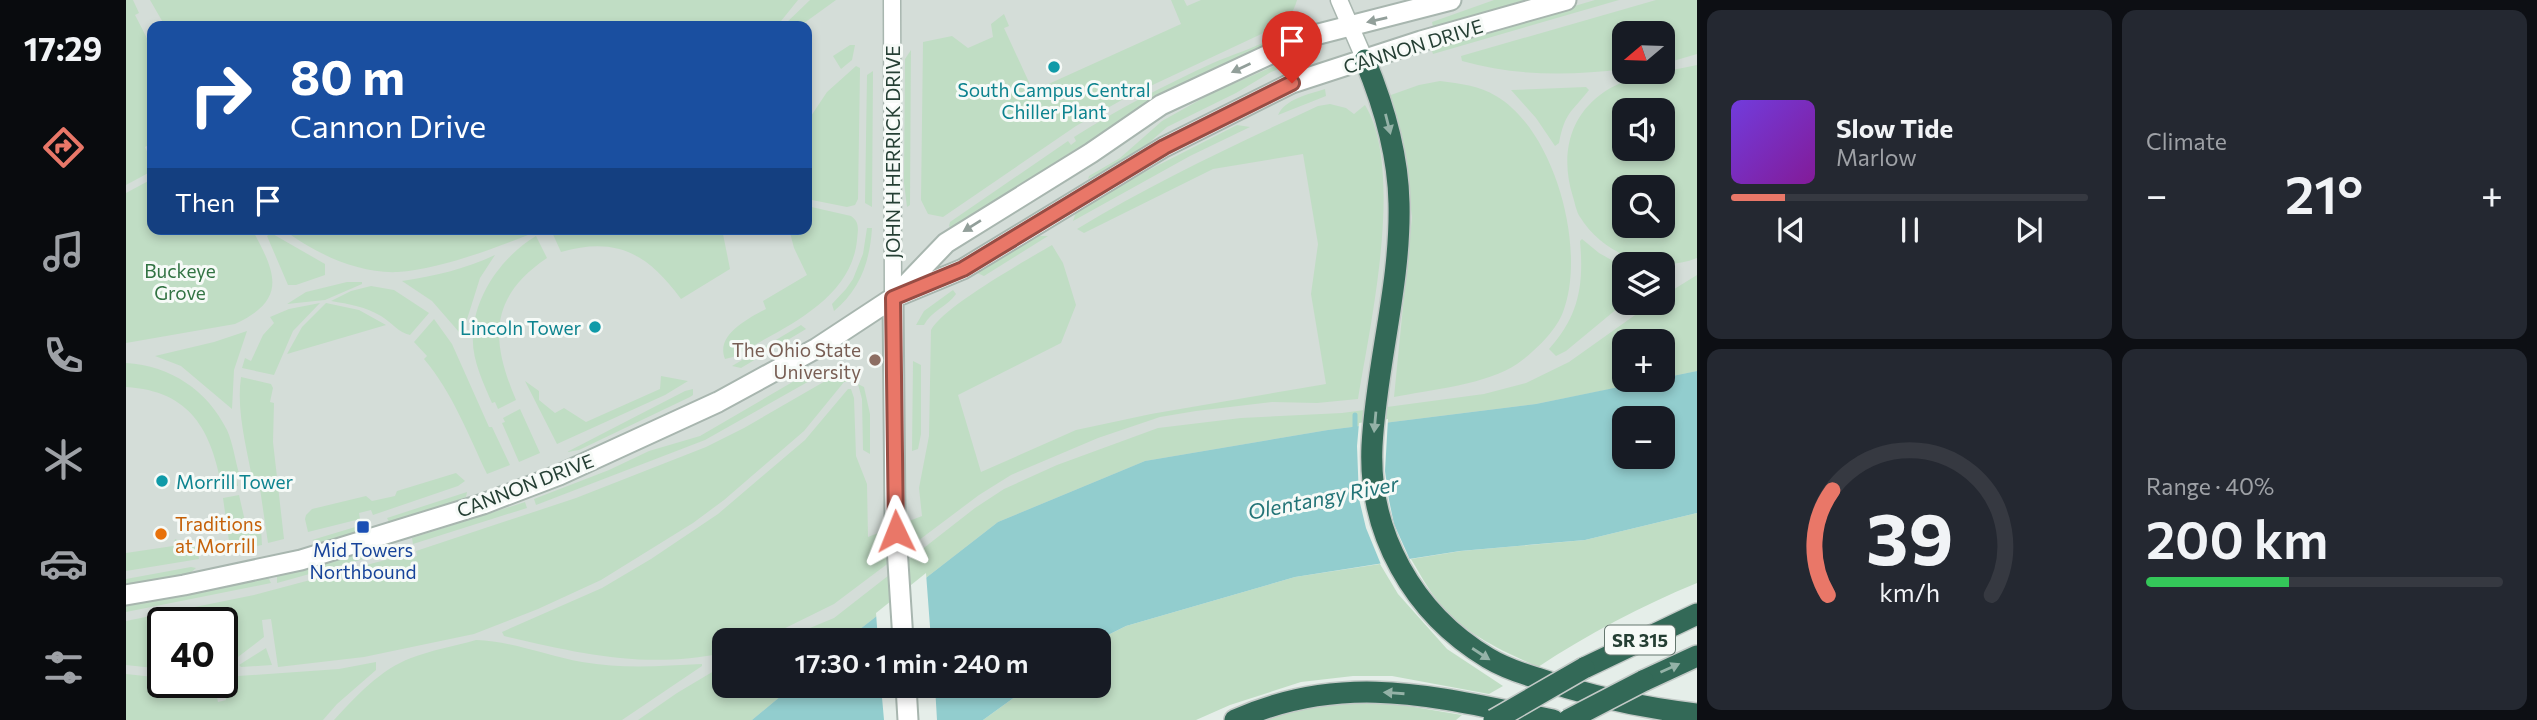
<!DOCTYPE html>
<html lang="en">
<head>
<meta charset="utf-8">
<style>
	:root { --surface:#171b24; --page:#242831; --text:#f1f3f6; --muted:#9ea1a6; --line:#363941; --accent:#e97768 }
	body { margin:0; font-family:Commissioner,sans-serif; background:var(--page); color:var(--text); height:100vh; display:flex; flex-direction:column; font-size:26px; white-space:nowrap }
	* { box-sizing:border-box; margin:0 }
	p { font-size:23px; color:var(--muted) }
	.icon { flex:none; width:38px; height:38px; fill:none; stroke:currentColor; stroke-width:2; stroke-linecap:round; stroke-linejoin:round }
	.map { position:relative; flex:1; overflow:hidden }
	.details { display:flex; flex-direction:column; gap:10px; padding:10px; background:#0d0f14; width:840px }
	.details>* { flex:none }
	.banner { position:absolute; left:21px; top:21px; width:665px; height:214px; border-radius:14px; box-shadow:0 4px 10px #0003; background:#1a4fa0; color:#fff; overflow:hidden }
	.needle { width:46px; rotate:251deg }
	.controls { position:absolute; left:1486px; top:21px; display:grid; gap:14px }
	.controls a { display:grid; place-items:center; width:63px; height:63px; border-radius:14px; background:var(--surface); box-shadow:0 4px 10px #0003; font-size:35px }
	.speed { position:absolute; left:21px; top:607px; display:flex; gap:14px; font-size:35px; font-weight:700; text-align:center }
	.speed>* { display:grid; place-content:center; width:91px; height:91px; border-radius:50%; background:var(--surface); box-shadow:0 4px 10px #0003; line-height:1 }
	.speed .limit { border:4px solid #111; border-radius:10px; background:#fff; color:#111 }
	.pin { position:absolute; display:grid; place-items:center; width:60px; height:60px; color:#fff; margin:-72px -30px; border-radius:50% 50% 50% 0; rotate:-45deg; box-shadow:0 0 7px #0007 }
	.pin .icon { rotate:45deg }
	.me { position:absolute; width:77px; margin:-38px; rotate:358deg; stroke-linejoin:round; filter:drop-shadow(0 0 5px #0008) }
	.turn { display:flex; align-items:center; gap:24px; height:147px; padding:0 28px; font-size:32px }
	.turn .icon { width:91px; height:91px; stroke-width:2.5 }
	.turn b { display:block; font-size:49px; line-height:60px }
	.then { display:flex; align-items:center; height:66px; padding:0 28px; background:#0003; gap:14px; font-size:26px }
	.big { font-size:52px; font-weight:600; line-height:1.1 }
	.details .tile { flex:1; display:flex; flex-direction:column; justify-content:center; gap:10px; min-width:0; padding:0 24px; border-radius:14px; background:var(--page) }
	.details .dial { align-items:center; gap:0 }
	.dial svg { height:182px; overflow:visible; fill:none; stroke:var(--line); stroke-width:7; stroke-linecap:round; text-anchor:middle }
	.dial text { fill:var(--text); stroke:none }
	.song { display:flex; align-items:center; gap:21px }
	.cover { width:84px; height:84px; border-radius:10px; background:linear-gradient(135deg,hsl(260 70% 55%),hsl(290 70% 35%)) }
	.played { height:7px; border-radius:4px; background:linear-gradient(90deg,var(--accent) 15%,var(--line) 15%) }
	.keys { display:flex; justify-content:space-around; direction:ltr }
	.heat { display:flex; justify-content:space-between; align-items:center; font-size:38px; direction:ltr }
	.charge { height:10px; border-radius:5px; background:linear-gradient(90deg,#34c759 40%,var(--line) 0) }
	.details .tiles { flex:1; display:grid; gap:10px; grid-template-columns:repeat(2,1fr) }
	.trip { position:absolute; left:586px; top:628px; width:399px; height:70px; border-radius:14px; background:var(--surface); box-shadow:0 4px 10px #0003; font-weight:600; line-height:70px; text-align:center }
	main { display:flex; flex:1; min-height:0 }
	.tabs { display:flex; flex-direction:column; width:126px; justify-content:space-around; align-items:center; background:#090b0e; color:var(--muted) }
	.tabs .icon { width:49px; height:49px }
	.tabs .active { color:var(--accent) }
	.tabs b { font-size:32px; color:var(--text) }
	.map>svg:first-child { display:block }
	.built { fill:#d4ddd8; fill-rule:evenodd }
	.green { fill:#c0ddc4; fill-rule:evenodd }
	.water { fill:#92cdce; fill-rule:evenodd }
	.pier { fill:#e5eee9 }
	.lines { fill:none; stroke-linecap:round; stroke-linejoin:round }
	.stream { stroke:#92cdce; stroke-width:5 }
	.minor-casing { stroke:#a8b6af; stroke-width:19 }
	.tertiary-casing { stroke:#a8b6af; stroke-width:23 }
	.motorway-casing { stroke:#c2c9c6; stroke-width:24 }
	.minor { stroke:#fff; stroke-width:16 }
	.tertiary { stroke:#fff; stroke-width:19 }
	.motorway { stroke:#336957; stroke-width:21 }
	.motorway-bridge-casing { stroke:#c2c9c6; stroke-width:24; stroke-linecap:butt }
	.motorway-bridge { stroke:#336957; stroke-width:21 }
	.oneway { fill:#929f9a }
	.oneway2 { fill:#94b2a7 }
	.route-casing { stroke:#974d44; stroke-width:18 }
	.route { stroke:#e97768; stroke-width:12 }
	.culture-dot { fill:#0f9aa8; stroke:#f6faf7; stroke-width:2.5 }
	.education-dot { fill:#8d6e63; stroke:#f6faf7; stroke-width:2.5 }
	.transit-dot { fill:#1a4fb4; stroke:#f6faf7; stroke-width:2.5 }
	.food-dot { fill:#e8710a; stroke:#f6faf7; stroke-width:2.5 }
	.labels { text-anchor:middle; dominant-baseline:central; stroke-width:6; stroke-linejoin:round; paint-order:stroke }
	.shield { fill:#f6faf7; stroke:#64776e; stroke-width:2 }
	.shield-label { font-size:18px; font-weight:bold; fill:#253f34 }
	.street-label { font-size:19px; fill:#253f34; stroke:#f6faf7 }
	.culture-label { font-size:19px; fill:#0d838f; stroke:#f6faf7 }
	.park-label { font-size:19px; fill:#327343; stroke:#f6faf7 }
	.education-label { font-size:19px; fill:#785e54; stroke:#f6faf7; text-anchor:end }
	.food-label { font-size:19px; fill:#c56008; stroke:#f6faf7; text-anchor:start }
	.transit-label { font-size:19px; fill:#164399; stroke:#f6faf7 }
	.water-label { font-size:21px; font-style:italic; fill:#237477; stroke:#f6faf7 }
</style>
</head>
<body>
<main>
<nav class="tabs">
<b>17:29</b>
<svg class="icon active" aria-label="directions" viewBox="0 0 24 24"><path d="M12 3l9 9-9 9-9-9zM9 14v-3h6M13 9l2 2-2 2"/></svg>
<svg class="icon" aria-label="music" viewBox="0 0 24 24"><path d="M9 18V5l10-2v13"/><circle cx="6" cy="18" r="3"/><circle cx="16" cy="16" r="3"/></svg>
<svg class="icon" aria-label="phone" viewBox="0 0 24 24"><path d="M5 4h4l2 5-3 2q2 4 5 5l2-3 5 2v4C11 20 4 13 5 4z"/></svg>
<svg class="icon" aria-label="climate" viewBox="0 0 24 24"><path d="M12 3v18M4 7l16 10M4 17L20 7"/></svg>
<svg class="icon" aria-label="car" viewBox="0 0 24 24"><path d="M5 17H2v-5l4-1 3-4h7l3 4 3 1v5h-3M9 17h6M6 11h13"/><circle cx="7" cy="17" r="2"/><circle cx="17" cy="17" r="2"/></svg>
<svg class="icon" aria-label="filters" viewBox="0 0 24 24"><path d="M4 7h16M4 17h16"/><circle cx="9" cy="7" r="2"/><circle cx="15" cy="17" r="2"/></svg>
</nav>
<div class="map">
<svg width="1571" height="720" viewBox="0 0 1571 720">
	<rect width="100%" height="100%" fill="#e5eee9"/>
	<path class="built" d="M0,0H1571V436L1536,418H1498L842,640H598V686H781L783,720H0ZM26,26H681V229H26ZM1498,33H1536V72H1498ZM1498,110H1536V149H1498ZM1498,187H1536V226H1498ZM1498,264H1536V303H1498ZM1498,341H1536V380H1498ZM37,623H96V682H37Z"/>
	<path class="green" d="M0,0H7L13,13L9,15L26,48V155L21,146L19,147L26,162V171L0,185Z
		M24,0H672L651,26H39Z
		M684,0H710L674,26H657Z
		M1045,0H1058L1061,6L1075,0H1171C1167,14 1161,20 1148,28L1001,97L950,126L817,217L802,214L795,200L797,42L826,36L842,48L867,37L865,24L878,14L883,26L878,28L907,91L1055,24Z
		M1368,0H1399L1307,27L1306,22Z
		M1469,0H1493L1307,54L1305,48Z
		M1530,0H1571V54L1537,64L1536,33H1498V69C1443,76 1389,76 1336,61L1335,56Z
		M1170,22L1175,26L1165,35L1029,103L948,150L826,230L823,226L824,222L942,141L945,145L950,141L948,137C992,109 1039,85 1087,63C1114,51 1149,42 1170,22Z
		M724,45H729L726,60L715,69L707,56Z
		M785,50L784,205L781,207L778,183L779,59Z
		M1178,53L1180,58L1145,72L1110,93L1041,127L1009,155L962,179L963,176L994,158L1036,121L1086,93Z
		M1571,65V258C1530,275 1477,255 1454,217C1450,211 1449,203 1447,197C1435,159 1441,120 1474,95C1499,75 1540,72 1571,65ZM1498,110H1536V149H1498ZM1498,187H1536V226H1498Z
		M730,66L734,68L732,199L729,205L721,207L681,199V122L701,92Z
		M747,71L746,207L739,203L741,75Z
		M1314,81C1335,84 1352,85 1370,96C1429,130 1461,250 1437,312C1430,331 1408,352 1391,364C1363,384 1303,390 1268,397L1286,217L1275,138L1262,96L1293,85Z
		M1460,87L1463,90C1445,113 1439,112 1433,143L1429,146L1410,118L1385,90Z
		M1199,89L1200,96L1152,115C1159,99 1183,94 1199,89Z
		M1204,104L1220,108L1228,114L1239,105C1279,171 1244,325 1232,399L1191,403L1146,402L1070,411L1034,417L972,438L885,475L853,495L708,604L635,640H598V653C519,669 456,654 378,636L376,632L476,588L525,559L592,514L679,440L722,389H725L728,398L730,456L741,484L742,537L796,516L793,488L803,436L805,330C818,306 899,261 926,245L937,263L950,305L935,343L832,395L855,472L950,430L1025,414L1200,384L1185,294L1192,244L1177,154L1087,169L958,233L951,229C1028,182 1110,144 1192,106Z
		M1111,125L1124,127L1064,156L947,221L950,212L954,208L1015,174Z
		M26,179V229H126C149,272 163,299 109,324L0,343V193Z
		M681,206L725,216C734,222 732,230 731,240C725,302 654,329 607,357L599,359C589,335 623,318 640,309L637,301L681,275L668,248L663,229H681Z
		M741,228H746C744,261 734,290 708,311L706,304L720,289L727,279L737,254Z
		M157,229H417C375,246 316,269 272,272C232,274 188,253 157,229Z
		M428,229H596L604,269L555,299C522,254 491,236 435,252L425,230Z
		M145,233L199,264V275L170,285H162L141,236Z
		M410,236L421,258C362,298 365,341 390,400L372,409L369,402L366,403C357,382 345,358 347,334C349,294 377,256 410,236Z
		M911,236H922L858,276L851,273Z
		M1456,239L1473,253L1498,267V303L1440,351L1430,356L1423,349C1453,316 1458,285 1454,241Z
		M369,255L354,278L337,332H333L306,301L276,281C309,276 339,269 369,255Z
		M1571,275V371L1537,378L1536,341H1498V380H1529L1410,404L1202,430L1019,461L872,522L720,640H655L708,618L849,508L878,489L931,465L1032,428L1115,418L1216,413L1358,394L1400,383L1443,362L1526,303H1536L1537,296Z
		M221,282H236V284L199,300L161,304L180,292Z
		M245,286L268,290L303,313L284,335C273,333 265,322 255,316C240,307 223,304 205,301L225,291Z
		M827,290L830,294C822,306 805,311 798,325H790L798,311Z
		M194,303L167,331L148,375L116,368L119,358L125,361L137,335L148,323L144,317L163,309Z
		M200,303L233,310L260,325L161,354L176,327Z
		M308,319L326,344L363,427H366L384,465L361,474C342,434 326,392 298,359L301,356L288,342Z
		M675,325L680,329L615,368L606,366Z
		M121,331L108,370L106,409L55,366L29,356L88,342Z
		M787,361L795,365V434L792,449L786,451Z
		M0,363C45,366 81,390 101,430C107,443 109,460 113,473L110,474L112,486L96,488C85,430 65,391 0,387Z
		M694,366V375L579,440L410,505L408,499L483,470L523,451L574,436Z
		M535,376L562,381L539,395L431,444L399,381L413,391V400L429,413L438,408L460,422L534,389Z
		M708,376L715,377L721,382H718L678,431L598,500L567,523L475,580L412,609L348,634L238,657L152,667L145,619L136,620L138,637L108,660L96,665V623H37V669L0,665V621L128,595L278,555L280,559L291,556L290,551L450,498L580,447L618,428Z
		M115,377L145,384L147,388L144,402L148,403L147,442L158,539L142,543L133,482L127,483C121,449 110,411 115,377Z
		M732,384L738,387L744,414V454L737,450L736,399Z
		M567,389V395L564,397L453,450L441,452L559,391Z
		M394,409L414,453L393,462L376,423L379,422L377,418Z
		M330,473L339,481L332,486L247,515L245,510L233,513L234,519L182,532L179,519L180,515L186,509L240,496L246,501L269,496L271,491Z
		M341,492L340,497L264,524L261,518Z
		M113,495L121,530L135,528L136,545L109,550L104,548L97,498Z
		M399,502L401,508L287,544L286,538Z
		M1571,513V583C1515,606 1462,634 1412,667C1377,651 1340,635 1315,605C1303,591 1294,574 1285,559L1335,551L1459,540Z
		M236,525L238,531L199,543L186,540Z
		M49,539L71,548L73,559L0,571V553L47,546Z
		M261,545L263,552L151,583V576Z
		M1254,564L1272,594L1321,649L1377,686L1363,694L1266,676H1227L1175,682L1104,705L1070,720H857L904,686H973L972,640L1000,626L1169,577Z
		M65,567L70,568L61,576L0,587V579Z
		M142,577L145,583L0,612V605Z
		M350,640C386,641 421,656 456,662C497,669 535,666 576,664V666L496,720H208C229,697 255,669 285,658C306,650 329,646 350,640Z
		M140,648L146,665L115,667L113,665Z
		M250,662V670L211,704L197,720H0V674L37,678V682L88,683L92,702L100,700L98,677L213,669Z
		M598,665V686H667L626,720H512L551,693Z
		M1223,702L1264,703L1336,715L1330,720H1138L1162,712Z"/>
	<path class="water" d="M1571,371V513L1459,540L1334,551L1169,577L1000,626L972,640H720L872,522L1019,461L1202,430L1410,404ZM1498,418H1536V457H1498Z
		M667,686H904L857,720H626Z"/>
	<path class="pier" d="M1262,419L1259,471L1263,500L1268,524L1285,562L1256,567L1240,528L1233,499L1231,446L1233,423Z
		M800,573L805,640H752L750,613Z
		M755,686H809L811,720H758Z"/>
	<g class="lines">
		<path class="stream" d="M1229,415V427"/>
		<g class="minor-casing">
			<path id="minor" d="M766,0L767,298
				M1213,0L1239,60"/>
		</g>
		<g class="tertiary-casing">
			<path id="tertiary" d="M773,292L820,243L965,153L1035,105L1181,37L1325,0
				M767,298L769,516L777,640
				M0,595L58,585L175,560L357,504L433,475L592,402L691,348L767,298L837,269L1038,147L1166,83L1295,41L1440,0
				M780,686L782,720"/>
		</g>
		<g class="motorway-casing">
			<path id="motorway" d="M1239,60C1258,106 1272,153 1273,203C1275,285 1250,365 1246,446C1242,533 1287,613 1362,658C1377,667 1394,673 1411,678C1463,696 1517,708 1571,714
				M1458,668L1571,614
				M1517,681L1571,656
				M1109,720C1221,670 1313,698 1427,720"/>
		</g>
		<use href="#minor" class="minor"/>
		<use href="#tertiary" class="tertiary"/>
		<use href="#motorway" class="motorway"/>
		<g class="motorway-bridge-casing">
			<path id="motorway-bridge" d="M1368,720L1458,668
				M1442,720L1517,681"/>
		</g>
		<use href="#motorway-bridge" class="motorway-bridge"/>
	</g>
	<defs><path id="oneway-solid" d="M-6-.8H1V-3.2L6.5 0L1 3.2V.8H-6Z" transform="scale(1.75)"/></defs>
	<g class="oneway">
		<use href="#oneway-solid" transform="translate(1251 20) rotate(167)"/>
		<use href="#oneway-solid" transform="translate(1115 68) rotate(155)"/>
		<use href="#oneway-solid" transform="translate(846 226) rotate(148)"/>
	</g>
	<g class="oneway2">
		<use href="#oneway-solid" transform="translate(1262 124) rotate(76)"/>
		<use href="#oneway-solid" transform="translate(1249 422) rotate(95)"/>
		<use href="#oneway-solid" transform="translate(1355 654) rotate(33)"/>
		<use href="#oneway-solid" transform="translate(1544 668) rotate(-24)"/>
		<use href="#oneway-solid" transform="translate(1268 693) rotate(-176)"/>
	</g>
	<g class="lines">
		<g class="route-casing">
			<path id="route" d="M770,531L767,298L837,269L1038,147L1166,83"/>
		</g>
		<use href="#route" class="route"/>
	</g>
	<g class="culture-dot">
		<circle cx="928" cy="67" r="7"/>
		<circle cx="469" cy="327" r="7"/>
		<circle cx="36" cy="481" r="7"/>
	</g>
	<circle class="education-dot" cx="749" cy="360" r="7"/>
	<rect class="transit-dot" x="230" y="520" width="14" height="14" rx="3.5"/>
	<circle class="food-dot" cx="35" cy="534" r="7"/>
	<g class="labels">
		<rect class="shield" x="1479" y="625.5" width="70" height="29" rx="5"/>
		<g class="shield-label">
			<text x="1514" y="640">SR 315</text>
		</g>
		<g class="street-label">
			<text transform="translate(1287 46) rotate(-17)">CANNON DRIVE</text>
			<text transform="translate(766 152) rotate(-90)">JOHN H HERRICK DRIVE</text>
			<text transform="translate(399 485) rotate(-21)">CANNON DRIVE</text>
		</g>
		<g class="culture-label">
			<text x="928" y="89">South Campus Central<tspan x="928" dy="22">Chiller Plant</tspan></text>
			<text x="455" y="327" text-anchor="end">Lincoln Tower</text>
			<text x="50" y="481" text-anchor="start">Morrill Tower</text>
		</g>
		<g class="park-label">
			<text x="54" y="270">Buckeye<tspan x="54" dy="22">Grove</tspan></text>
		</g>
		<g class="education-label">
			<text x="735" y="349">The Ohio State<tspan x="735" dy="22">University</tspan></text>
		</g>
		<g class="food-label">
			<text x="49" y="523">Traditions<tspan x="49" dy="22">at Morrill</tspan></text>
		</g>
		<g class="transit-label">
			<text x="237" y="549">Mid Towers<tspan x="237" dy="22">Northbound</tspan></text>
		</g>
		<g class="water-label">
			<text transform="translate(1197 497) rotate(-11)">Olentangy River</text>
		</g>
	</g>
</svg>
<div class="controls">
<a><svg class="needle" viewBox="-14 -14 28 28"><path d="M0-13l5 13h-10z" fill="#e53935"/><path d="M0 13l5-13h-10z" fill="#9ea1a6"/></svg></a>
<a><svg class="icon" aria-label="sound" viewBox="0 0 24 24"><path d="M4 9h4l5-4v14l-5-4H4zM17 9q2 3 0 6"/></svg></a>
<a><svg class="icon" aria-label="search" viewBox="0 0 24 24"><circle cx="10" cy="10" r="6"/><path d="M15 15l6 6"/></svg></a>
<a><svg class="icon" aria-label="layers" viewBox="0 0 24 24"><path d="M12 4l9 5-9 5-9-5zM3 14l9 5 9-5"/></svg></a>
<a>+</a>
<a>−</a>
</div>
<div class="speed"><div class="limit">40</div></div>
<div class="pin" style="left:1166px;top:83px;background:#d93025"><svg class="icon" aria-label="arrive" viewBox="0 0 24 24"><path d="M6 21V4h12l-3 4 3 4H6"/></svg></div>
<svg class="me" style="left:770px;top:531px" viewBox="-20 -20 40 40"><path d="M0-17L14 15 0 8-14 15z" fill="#e97768" stroke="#fff" stroke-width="4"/></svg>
<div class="trip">17:30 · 1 min · 240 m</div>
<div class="banner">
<div class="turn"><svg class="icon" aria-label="right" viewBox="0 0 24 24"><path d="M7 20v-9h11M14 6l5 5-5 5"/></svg><div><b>80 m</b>Cannon Drive</div></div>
<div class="then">Then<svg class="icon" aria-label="arrive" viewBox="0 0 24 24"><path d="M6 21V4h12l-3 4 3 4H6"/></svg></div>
</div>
</div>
<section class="details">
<div class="tiles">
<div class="tile">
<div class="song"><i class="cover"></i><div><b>Slow Tide</b><p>Marlow</p></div></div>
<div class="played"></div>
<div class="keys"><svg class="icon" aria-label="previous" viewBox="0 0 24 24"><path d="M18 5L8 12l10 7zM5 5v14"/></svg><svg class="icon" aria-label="pause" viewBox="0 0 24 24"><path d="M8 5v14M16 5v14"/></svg><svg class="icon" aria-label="next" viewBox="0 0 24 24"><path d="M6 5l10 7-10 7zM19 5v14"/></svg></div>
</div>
<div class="tile"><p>Climate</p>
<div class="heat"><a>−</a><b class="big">21°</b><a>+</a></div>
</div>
<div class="tile dial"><svg viewBox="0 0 100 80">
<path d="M14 69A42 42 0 1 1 86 69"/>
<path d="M14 69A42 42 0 0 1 16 23" stroke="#e97768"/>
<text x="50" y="56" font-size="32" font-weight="700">39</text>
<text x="50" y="72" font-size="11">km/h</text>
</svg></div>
<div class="tile"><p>Range · 40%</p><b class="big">200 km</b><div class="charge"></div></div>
</div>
</section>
</main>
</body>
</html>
